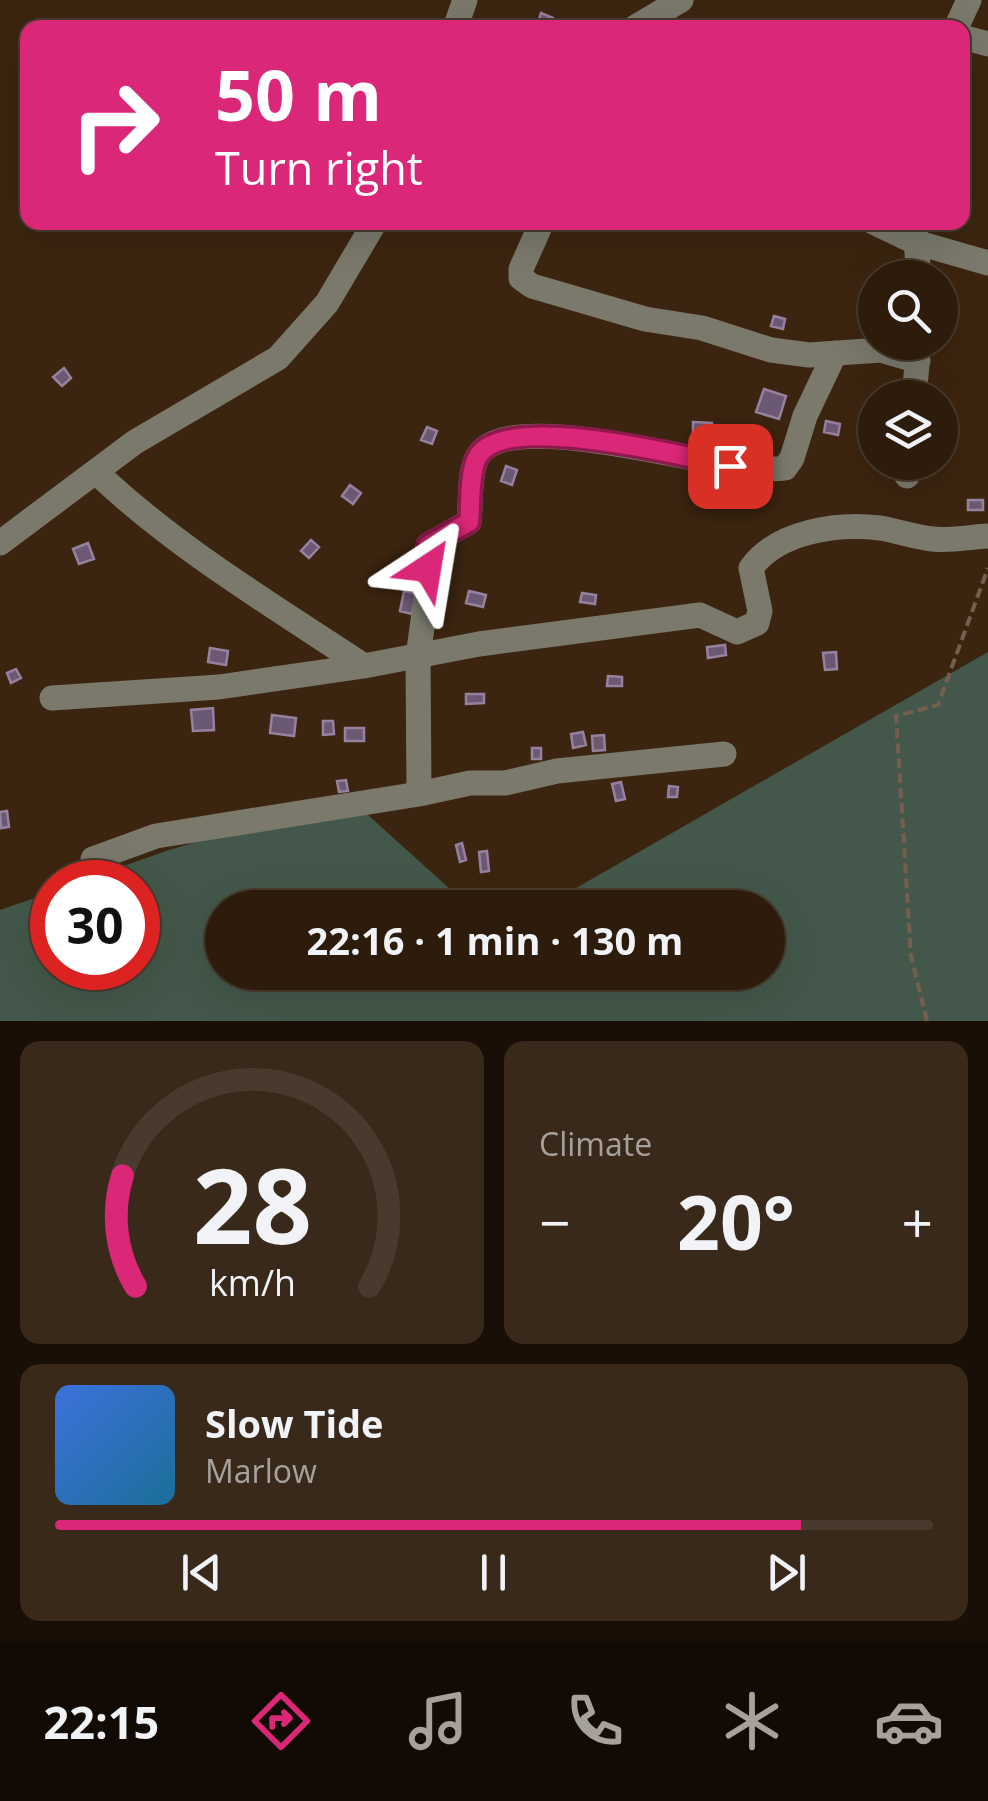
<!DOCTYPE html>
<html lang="en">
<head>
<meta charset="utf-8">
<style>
	:root { --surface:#2d1c0c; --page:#39291a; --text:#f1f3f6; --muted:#a7a19d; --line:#483a2d; --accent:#db2777 }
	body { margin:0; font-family:"Open Sans",sans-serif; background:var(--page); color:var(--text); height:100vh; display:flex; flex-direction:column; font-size:38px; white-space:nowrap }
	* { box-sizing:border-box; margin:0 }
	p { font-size:32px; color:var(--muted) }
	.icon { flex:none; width:55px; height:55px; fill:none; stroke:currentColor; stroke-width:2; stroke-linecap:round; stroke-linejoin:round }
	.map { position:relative; height:1021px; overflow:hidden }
	.details { display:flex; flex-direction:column; gap:20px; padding:20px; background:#190f07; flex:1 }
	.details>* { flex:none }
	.banner { position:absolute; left:20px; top:20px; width:950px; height:210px; border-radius:20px; box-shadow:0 10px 40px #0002,0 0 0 2px var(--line); background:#db2777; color:#fff; overflow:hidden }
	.buttons { position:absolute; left:858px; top:260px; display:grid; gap:20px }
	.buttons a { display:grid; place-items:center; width:100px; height:100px; border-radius:50%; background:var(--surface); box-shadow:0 10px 40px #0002,0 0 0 2px var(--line); font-size:50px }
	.speed { position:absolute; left:30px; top:860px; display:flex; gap:20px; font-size:50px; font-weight:700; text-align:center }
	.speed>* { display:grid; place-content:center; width:130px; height:130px; border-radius:50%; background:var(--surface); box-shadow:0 10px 40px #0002,0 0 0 2px var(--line); line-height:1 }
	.speed .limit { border:15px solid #d22; background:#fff; color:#111 }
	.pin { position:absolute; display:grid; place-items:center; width:85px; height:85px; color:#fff; margin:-42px; border-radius:20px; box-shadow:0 5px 15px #0006 }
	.me { position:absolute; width:110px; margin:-55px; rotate:33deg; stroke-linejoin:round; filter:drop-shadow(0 0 8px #0008) }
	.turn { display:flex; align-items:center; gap:35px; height:210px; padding:0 30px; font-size:45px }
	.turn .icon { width:130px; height:130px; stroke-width:2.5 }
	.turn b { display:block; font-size:70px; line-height:85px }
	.big { font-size:75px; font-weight:700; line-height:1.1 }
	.details .widget { flex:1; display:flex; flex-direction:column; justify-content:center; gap:15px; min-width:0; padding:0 35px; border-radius:20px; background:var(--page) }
	.details .dial { align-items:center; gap:0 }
	.dial svg { height:260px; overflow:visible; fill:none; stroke:var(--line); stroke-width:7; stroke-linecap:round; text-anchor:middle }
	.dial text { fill:var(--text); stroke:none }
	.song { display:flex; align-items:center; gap:30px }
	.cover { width:120px; height:120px; border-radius:15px; background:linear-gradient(135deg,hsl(220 70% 55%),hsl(200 70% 35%)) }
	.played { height:10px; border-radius:5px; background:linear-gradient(90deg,var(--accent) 85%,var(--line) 85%) }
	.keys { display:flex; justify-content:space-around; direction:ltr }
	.heat { display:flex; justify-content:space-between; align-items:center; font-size:55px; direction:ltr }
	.details .tiles { flex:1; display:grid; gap:20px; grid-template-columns:1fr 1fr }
	.widget:last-child { grid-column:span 2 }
	.trip { position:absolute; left:205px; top:890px; width:580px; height:100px; border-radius:50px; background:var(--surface); box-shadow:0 10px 40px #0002,0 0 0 2px var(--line); font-weight:700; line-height:100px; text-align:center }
	.dock { display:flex; height:160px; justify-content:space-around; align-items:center; background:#120b05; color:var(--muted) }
	.dock .icon { width:70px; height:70px }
	.dock .selected { color:var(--accent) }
	.dock b { font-size:45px; color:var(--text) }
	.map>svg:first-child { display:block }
	.green { fill:#43584a }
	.building { fill:#6b5873; stroke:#96829f; stroke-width:2.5 }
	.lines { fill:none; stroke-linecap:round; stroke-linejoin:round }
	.path { stroke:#745f4d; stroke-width:4; stroke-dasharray:10 5; stroke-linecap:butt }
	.minor { stroke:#7a796c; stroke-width:25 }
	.route-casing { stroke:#8e194d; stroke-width:25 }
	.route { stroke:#db2777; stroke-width:18 }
</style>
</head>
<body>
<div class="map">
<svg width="988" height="1021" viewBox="0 0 988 1021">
	<rect width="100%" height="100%" fill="#3c2510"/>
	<path class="green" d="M988,652V1021H0V910L52,892V968H138V882H78L166,851L348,797L470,907L222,908V972H768V908L543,907Z"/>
	<path class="building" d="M541,13L553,18L550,28L538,23Z
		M774,316L785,319L783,329L771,326Z
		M64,368L71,378L62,386L53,377Z
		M764,389L786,396L779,419L756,412Z
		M826,421L840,424L838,435L824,432Z
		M693,422L712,423V433L693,432Z
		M427,427L437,431L432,444L421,440Z
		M506,466L517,470L512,485L501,481Z
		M350,485L361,493L353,504L342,496Z
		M727,485L733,497L726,501L719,489Z
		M968,500H983V510H968Z
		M311,540L319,547L309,558L301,551Z
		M88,543L94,559L79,564L73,549Z
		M404,591L416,594L412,614L400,611Z
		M469,591L486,595L483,607L466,603Z
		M582,593L596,595L595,604L580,602Z
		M725,645L726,655L708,658L707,647Z
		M210,648L228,651L226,665L208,662Z
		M836,652L837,669L825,670L823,653Z
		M16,669L21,678L11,683L7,673Z
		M608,676L622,677V686H607Z
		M466,694H484V703L466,704Z
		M213,708L214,730L193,731L191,710Z
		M272,715L296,718L294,736L270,733Z
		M323,721H333L334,734L323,735Z
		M345,728H364V741H345Z
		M583,732L586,745L573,748L571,734Z
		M604,735L605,750L593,751L592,736Z
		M532,748H541V759H532Z
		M346,780L348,791L339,792L337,781Z
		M621,782L625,799L616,801L612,784Z
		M669,786L678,787L677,797H668Z
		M7,811L9,827L1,828L0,812Z
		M462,843L466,860L460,862L456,845Z
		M487,851L489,871L481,872L479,852Z"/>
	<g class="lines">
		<path class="path" d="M927,1021L911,956L896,716L938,705L988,568"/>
		<path class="minor" d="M455,28L465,0
			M634,28L681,0
			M956,28L969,0
			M962,37L988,44
			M542,222L521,269V278L532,286L645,319L702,328L771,350L809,355L881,350L918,361
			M873,222L915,242L988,263
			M915,227L919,278
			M914,398L919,342
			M96,472C176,548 272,605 364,666
			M907,476L909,462
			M0,543L135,442L278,358L327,303L375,222
			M52,698L219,687L364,666L479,644L700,615L737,632L757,623L760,611L751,568C778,531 837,523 880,528C898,531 915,537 933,539C951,541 970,537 988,536
			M419,794L418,657L427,592L428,545L469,522C471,504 469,477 476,460C501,398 730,478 785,468L792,458L805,416L835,353
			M93,859L156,836L419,794L470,783H505L557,771L724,754"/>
	</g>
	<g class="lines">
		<g class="route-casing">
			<path id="route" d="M428,568V545L469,522C471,504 469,477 476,460C497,408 687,457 730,466"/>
		</g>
		<use href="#route" class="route"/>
	</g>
</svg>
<div class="buttons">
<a><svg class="icon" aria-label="search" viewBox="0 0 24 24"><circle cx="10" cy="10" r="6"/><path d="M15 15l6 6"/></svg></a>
<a><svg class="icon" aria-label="layers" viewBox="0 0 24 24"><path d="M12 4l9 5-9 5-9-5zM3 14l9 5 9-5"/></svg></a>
</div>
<div class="speed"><div class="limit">30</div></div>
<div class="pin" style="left:730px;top:466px;background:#d93025"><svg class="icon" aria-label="arrive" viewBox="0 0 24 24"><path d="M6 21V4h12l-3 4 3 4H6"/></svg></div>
<svg class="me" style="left:428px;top:568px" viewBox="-20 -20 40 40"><path d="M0-17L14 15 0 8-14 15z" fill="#db2777" stroke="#fff" stroke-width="4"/></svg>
<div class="trip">22:16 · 1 min · 130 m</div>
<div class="banner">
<div class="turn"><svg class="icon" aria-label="right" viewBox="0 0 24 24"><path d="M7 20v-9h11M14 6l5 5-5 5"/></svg><div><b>50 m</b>Turn right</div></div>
</div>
</div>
<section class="details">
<div class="tiles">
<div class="widget dial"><svg viewBox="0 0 100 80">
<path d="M14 69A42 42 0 1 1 86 69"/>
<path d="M14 69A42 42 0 0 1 10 35" stroke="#db2777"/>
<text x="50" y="56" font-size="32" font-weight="700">28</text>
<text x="50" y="72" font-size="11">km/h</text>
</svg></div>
<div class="widget"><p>Climate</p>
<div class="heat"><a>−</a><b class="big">20°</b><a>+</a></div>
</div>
<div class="widget">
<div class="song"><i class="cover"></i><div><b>Slow Tide</b><p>Marlow</p></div></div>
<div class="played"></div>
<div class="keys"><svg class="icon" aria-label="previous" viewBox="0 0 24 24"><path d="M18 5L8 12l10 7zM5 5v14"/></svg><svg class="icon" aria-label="pause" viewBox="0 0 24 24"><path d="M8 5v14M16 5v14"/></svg><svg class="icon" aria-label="next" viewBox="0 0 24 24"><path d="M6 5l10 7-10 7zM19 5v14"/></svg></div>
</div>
</div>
</section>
<nav class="dock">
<b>22:15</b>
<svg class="icon selected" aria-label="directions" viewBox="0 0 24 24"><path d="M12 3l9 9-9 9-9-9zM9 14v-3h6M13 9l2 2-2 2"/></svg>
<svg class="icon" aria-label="music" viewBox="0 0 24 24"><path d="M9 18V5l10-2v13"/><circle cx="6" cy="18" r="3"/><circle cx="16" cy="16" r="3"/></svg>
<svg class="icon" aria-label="phone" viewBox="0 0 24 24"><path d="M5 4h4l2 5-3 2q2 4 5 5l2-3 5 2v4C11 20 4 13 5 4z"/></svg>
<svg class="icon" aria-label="climate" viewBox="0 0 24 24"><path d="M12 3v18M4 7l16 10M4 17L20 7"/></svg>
<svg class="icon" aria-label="car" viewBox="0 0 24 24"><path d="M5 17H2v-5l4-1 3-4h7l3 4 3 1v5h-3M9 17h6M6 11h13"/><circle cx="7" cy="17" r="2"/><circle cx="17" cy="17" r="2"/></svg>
</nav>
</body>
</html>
